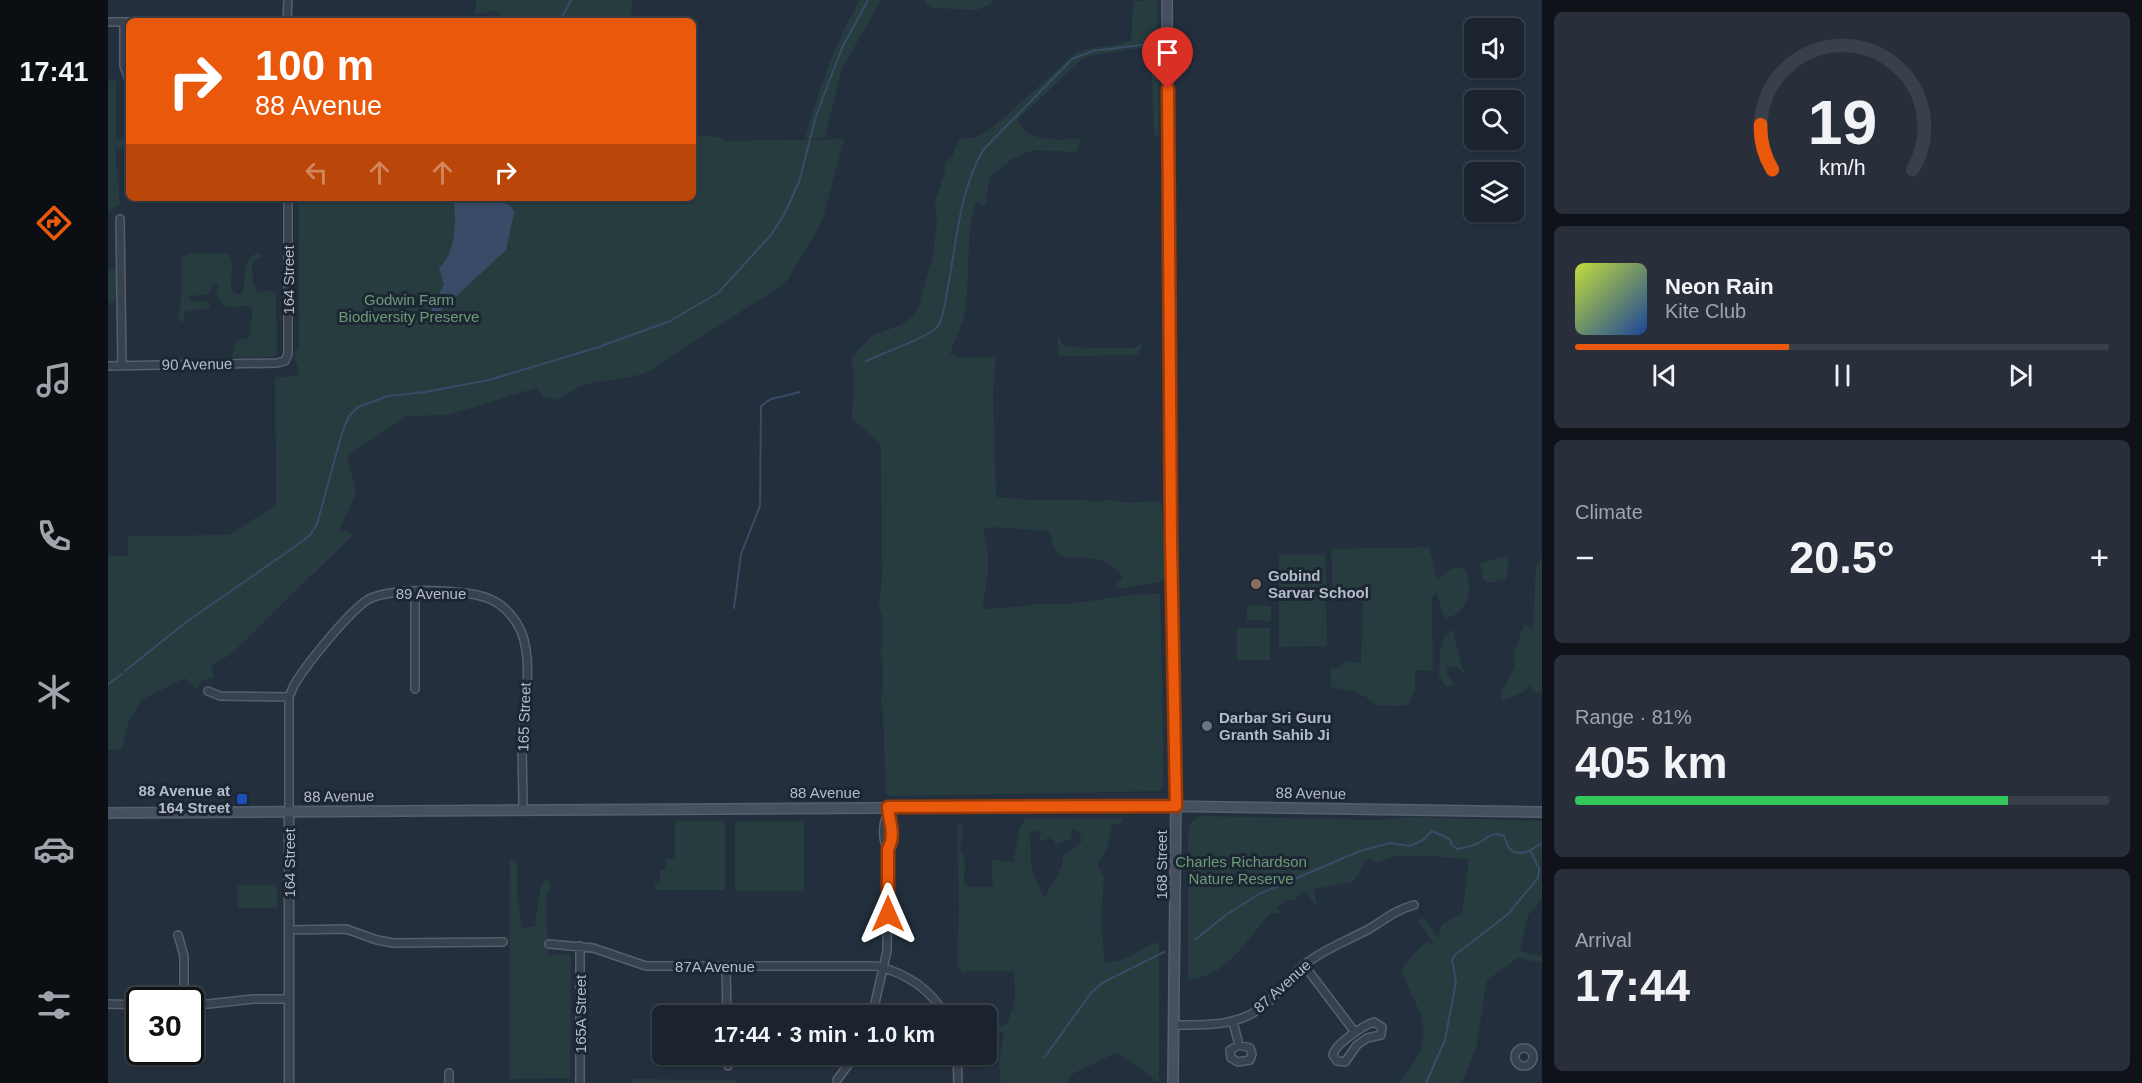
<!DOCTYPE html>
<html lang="en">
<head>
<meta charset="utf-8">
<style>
	:root { --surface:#1b232e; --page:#282f3a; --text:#f1f3f6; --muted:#a0a4aa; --line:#39404a; --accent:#ea580c }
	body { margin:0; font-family:Helvetica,sans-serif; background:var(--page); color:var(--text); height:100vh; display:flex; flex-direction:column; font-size:22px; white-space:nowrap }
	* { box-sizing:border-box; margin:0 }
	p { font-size:20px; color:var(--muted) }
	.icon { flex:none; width:33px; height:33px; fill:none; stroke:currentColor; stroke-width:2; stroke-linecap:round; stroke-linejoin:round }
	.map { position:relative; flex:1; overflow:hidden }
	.sheet { display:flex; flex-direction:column; gap:12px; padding:12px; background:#0f1319; width:600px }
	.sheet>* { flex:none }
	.guide { position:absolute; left:18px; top:18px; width:570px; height:183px; border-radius:9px; box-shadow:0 2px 4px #0004,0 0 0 2px var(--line); background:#ea580c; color:#fff; overflow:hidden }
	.controls { position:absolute; left:1356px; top:18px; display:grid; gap:12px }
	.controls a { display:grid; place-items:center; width:60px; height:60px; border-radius:9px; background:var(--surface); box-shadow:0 2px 4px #0004,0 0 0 2px var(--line); font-size:30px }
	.speed { position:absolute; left:18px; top:987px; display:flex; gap:12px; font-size:30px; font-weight:700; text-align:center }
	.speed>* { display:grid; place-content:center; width:78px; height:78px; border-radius:50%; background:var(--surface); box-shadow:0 2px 4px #0004,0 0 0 2px var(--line); line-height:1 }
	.speed .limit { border:3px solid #111; border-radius:9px; background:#fff; color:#111 }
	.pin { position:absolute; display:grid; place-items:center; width:51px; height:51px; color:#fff; margin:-62px -26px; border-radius:50% 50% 50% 0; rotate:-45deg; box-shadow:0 0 6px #0007 }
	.pin .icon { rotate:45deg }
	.me { position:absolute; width:66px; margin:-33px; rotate:0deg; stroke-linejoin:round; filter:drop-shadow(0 0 4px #0008) }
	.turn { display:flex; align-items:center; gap:21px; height:126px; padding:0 30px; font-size:27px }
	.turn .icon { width:78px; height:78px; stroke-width:2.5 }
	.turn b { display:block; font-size:42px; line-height:51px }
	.lanes { display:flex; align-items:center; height:57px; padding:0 30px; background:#0003; justify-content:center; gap:30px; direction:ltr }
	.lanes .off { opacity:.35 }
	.big { font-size:45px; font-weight:700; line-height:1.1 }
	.sheet .card { flex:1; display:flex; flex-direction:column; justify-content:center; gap:9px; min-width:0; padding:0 21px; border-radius:9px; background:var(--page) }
	.sheet .dial { align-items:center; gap:0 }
	.dial svg { height:156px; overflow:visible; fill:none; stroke:var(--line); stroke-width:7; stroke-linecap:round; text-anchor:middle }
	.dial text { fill:var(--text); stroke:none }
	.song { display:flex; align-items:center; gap:18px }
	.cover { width:72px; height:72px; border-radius:9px; background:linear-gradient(135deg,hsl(70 70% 55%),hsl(220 70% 35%)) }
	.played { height:6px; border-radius:3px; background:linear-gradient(90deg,var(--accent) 40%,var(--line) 40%) }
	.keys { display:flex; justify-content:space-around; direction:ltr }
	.heat { display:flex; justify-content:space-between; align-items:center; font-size:33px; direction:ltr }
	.charge { height:9px; border-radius:4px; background:linear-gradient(90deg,#34c759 81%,var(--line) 0) }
	.trip { position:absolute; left:544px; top:1005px; width:345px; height:60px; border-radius:9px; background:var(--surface); box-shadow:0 2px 4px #0004,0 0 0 2px var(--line); font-weight:700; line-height:60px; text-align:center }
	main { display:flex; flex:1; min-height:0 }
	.tabs { display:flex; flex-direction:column; width:108px; justify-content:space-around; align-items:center; background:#0b0e12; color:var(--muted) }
	.tabs .icon { width:42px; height:42px }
	.tabs .on { color:var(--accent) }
	.tabs b { font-size:27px; color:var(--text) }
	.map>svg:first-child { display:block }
	.green { fill:#263c3f; fill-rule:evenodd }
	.water { fill:#394c67 }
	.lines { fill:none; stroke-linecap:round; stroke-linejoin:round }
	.stream { stroke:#394c67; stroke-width:2 }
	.minor-casing { stroke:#565f6c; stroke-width:10 }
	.tertiary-casing { stroke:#565f6c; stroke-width:11 }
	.secondary-casing { stroke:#565f6c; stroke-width:12 }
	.minor { stroke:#38414e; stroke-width:7 }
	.tertiary { stroke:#38414e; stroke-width:8 }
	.secondary { stroke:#465061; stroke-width:9 }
	.route-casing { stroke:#983908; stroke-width:15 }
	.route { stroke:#ea580c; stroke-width:10 }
	.education-dot { fill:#8d6e63; stroke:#1d2633; stroke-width:2 }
	.worship-dot { fill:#6b7280; stroke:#1d2633; stroke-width:2 }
	.transit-dot { fill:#1a4fb4; stroke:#1d2633; stroke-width:2 }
	.labels { text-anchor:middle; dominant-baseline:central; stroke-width:6; stroke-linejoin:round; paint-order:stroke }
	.street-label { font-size:15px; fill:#b4bcc9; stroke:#1d2633 }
	.park-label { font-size:15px; fill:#6b9a76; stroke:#1d2633 }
	.poi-label { font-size:15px; font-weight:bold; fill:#b4bcc9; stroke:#1d2633; text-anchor:start }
</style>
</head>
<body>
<main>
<nav class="tabs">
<b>17:41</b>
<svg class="icon on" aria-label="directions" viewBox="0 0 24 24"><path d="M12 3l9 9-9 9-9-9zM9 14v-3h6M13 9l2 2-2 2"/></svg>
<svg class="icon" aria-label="music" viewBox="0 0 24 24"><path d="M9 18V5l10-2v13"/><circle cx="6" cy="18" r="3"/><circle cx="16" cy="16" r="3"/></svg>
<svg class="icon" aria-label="phone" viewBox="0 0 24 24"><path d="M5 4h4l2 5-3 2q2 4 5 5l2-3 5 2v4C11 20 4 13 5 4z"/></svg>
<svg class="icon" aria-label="climate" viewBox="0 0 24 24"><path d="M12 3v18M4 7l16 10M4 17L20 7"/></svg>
<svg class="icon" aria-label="car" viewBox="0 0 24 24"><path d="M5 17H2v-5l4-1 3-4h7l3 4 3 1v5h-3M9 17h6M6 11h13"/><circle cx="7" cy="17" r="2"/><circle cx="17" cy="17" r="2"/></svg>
<svg class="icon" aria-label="filters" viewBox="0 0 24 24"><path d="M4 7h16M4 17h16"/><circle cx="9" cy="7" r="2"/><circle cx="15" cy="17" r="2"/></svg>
</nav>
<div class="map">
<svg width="1434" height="1083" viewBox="0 0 1434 1083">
	<rect width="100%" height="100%" fill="#242f3e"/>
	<path class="green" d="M368,0H525L522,21H397L389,11H383L367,15Z
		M752,0H773L734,69L717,138H697C711,91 726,43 752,0Z
		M816,0H885V3L868,10L825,8L819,5Z
		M1049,0L1051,138L1047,135L1046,130L1043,54L1040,49L1032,48L980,56L972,61L909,120C912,124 914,129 918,132C932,142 957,139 973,139L968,152L925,150L904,159L881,178L878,205L876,206L869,201C858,221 862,274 858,300C857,309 856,319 852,328C849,337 845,345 842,354L853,358L888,357L885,392L888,497L921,500H975L984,502L1002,500L1022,503L1046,501L1054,503L1057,572V579L1051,582L1007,589L1009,582L1014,580V576C1009,570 1003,564 996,561C985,556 953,560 949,553C944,547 946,539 940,531L882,527L875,530L880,551V573L875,605L876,609L921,606C930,601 943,605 953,604C987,602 1018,593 1052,594C1053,658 1056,722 1055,786L1052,791L782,796L778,793L775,712L773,701L775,688V665L772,652L775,643L774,616L771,605L774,578L773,447L772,443L744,419L746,373L743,358L765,335L793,325L806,315L811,305L825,255L829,223L827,202L837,172V163L845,155L849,143L854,138H867L883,129L968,53C985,44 1006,49 1023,40L1025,1Z
		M0,81H8V139L14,138L21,142V149L7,147L12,205L6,207L0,213Z
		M585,137C595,137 609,134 617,141L736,139L714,222L680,279L673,286L554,362C531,383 502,376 474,386C466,389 457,396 450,400L436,397L428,388L340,415L299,416L239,456L248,493L231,530L246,534L122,655L103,665L106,679C97,678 91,681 89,689L77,678L33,700L21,721L14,749L0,750V556H20V536L121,535L168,505L167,377L191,376C191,367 186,361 187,351L191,350V198H585Z
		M85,253L121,254L124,265L123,289L128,294H134L139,262L147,254H153L154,257L148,259L144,264L145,283L150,292L163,291L168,295L169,348L168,356L152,358L124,357L128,341L141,338L145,310L140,305L125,308L114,305L108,292L110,285L108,283L103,287L101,294L83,296L81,298L83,302L99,301L102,303L101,308L76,312V322L73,321L70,318L74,291L73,260L75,256Z
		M5,269L7,271L9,279L7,301L3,304L0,300V270Z
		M949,329L953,342L958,347L1026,348L1035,343L1030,355L951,356Z
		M1321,547L1329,579L1343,569L1356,567C1367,585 1360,616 1337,618L1328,593L1324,599L1325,671L1307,670V690L1301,704L1292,706L1268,705L1260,698L1247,692L1223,687V668L1230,669L1239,659L1241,662L1253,663L1255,601L1225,600L1223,549Z
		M1171,555H1217L1219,646L1171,647Z
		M1399,556L1401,562L1398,579L1382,583L1375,580L1372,563Z
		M1432,559H1434V693L1424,692L1422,685L1414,693L1394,701V691L1406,668L1407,650L1416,625L1422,627L1425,631L1428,566Z
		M1139,605L1163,606V621L1139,620Z
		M1129,628H1162V660H1129Z
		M1346,629L1347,641L1357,675L1349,667H1339V674L1346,685L1339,687L1331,677L1332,651L1336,637Z
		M1091,816L1271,820L1301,817L1434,821V900L1420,915L1412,951L1434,956V963L1410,958L1379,980L1368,1048L1354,1083H1291C1304,1068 1319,1047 1315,1025C1312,1005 1297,988 1294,968L1313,946L1321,942L1324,947L1326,944L1310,920L1316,918L1330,937L1334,924L1354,914L1361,859C1338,859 1287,849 1270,863L1263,859L1257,860L1250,876L1242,883L1206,889L1209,904L1205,902L1197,891L1192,894L1187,900L1181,901L1180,899L1168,908L1175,911L1169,914L1164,912C1139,936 1124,974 1082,980L1080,979V842L1081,825Z
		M917,819L1012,818L1015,820L1014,823L1004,825L999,848L990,865L996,878L993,921L997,963L1014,960L1047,943H1051V1083L1009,1052L964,1074L959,1083H893L891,1061L896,1032L879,1036V1030L899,1024C908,1001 909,995 905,971H859L856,973L849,965L851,908L849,826L853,822L855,834L852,850L857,860L856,882L861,887H885L883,860L905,862L912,827ZM966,829L971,833L974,841L966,849L955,854C956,866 950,872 946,884L942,886L939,895L935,896L923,866L922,832L931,831L933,833L931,839L933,841L941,838L947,841V845L963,839L964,835L962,831Z
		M567,821H617V890H547V884H552V870H558V859H567Z
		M696,821V891H627V822Z
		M402,859L406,860L409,864V894L414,927L417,928L427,926L432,889L438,878L443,886L439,894L438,901L440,955H463L462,1078L401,1079Z
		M129,885H169V908H130Z
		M524,1079L627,1080L628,1083H524Z"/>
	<path class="water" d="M351,198H388L403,206L406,212L398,250L328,315L324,311V308L336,284L331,268C348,253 348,223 346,202Z"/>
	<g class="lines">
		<path class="stream" d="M452,21L463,0
			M758,361C773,354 821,337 829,327C836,319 837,302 839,292C849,244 850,192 876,149L964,59L985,51L1048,43
			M626,608L633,554L652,506L653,406L663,399L692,392
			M17,671L77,623L192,543L202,535L209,524L234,433L241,416L250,407L280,396L317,392L381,380L491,347L562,321L610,293L662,236L676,215L691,182L708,116L734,48L760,0
			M0,684L14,674
			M1088,939L1118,915L1151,894L1252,851L1282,843L1302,846L1315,840L1324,831L1342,839L1344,845L1349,849C1356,848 1363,846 1369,844C1380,839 1382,830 1396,836C1398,840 1399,846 1402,849C1412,859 1426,848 1434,843
			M936,1058L983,993L994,983L1056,952
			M1318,1083L1337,1040L1348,982L1344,960L1347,955L1400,914L1430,878L1431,869L1422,850"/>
		<g class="minor-casing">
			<path id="minor" d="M179,21L180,0
				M0,22H21
				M16,22V66L21,79
				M12,219L14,366
				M0,366L169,363L177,361L180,354V198
				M307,689V592
				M100,691L112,696L181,697
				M181,811V697L186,685C198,665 242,610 261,599C283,587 364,588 386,601C398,607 408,620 413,631C426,663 416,707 414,740C414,763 415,786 415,809
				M780,849C774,840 774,822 781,812
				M181,930L238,929L269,940L285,943L395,942
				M70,935L76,956V1000
				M441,944L485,948L538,966H768C798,973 822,988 838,1016
				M472,946V1083
				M1196,965L1246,1031
				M618,966L619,1016
				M0,1004L32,1005
				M82,1006L145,999H181
				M764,1016L779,951L780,849C788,835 781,821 780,807
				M1125,1022L1131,1045
				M1266,1022L1274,1027L1273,1035L1259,1038L1249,1045L1237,1062L1229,1061L1225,1055C1227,1044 1256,1025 1266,1022Z
				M1066,1025C1100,1025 1135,1027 1161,1001C1175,988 1185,973 1200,962C1220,947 1241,940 1261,929C1276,920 1289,909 1306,905
				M1131,1045L1142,1048L1144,1054L1142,1060L1130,1062L1123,1058L1122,1050Z
				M1407 1057a9 9 0 1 1 18 0a9 9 0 1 1-18 0Z
				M619,1054L620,1066
				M849,1054L850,1083
				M341,1073V1083
				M729,1080L748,1054"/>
		</g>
		<g class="tertiary-casing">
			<path id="tertiary" d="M181,1083V811"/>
		</g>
		<g class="secondary-casing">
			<path id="secondary" d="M1059,0L1063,541L1068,795L1065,1083
				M0,813L1053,806L1434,812"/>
		</g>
		<use href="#minor" class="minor"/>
		<use href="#tertiary" class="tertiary"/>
		<use href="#secondary" class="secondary"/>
	</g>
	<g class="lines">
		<g class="route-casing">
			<path id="route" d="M780,914V849C788,835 781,821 780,807L1068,806L1063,541L1060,89"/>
		</g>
		<use href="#route" class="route"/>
	</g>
	<circle class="education-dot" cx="1148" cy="584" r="6"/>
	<circle class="worship-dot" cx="1099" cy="726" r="6"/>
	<rect class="transit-dot" x="128" y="793" width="12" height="12" rx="3"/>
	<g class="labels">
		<g class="street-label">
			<text transform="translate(180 280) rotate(-90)">164 Street</text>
			<text transform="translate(89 364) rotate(-1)">90 Avenue</text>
			<text x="323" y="593">89 Avenue</text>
			<text transform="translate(416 717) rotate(-88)">165 Street</text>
			<text x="717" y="792">88 Avenue</text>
			<text transform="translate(1203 793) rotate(1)">88 Avenue</text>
			<text transform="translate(231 796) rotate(-1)">88 Avenue</text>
			<text transform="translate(181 863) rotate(-90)">164 Street</text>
			<text transform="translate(1053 865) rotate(-90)">168 Street</text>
			<text x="607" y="966">87A Avenue</text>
			<text transform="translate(1174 986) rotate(-42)">87 Avenue</text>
			<text transform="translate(472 1014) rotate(-90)">165A Street</text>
		</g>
		<g class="park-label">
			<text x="301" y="299">Godwin Farm<tspan x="301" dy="17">Biodiversity Preserve</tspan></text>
			<text x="1133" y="861">Charles Richardson<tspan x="1133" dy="17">Nature Reserve</tspan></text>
		</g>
		<g class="poi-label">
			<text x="1160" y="575">Gobind<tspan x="1160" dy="17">Sarvar School</tspan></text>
			<text x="1111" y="717">Darbar Sri Guru<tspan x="1111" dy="17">Granth Sahib Ji</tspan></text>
			<text x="122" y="790" text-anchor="end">88 Avenue at<tspan x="122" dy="17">164 Street</tspan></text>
		</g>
	</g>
</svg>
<div class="controls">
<a><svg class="icon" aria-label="sound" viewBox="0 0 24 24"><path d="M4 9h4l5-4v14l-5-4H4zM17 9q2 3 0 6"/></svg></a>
<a><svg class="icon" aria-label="search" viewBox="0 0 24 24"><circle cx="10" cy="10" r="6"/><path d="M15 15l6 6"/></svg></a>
<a><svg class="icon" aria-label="layers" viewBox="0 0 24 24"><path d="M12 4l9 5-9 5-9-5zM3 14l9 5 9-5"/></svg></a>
</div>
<div class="speed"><div class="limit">30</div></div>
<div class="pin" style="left:1060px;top:89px;background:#d93025"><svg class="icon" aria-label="arrive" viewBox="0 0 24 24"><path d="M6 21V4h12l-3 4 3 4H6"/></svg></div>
<svg class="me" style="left:780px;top:914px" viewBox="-20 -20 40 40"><path d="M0-17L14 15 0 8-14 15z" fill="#ea580c" stroke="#fff" stroke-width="4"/></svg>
<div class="trip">17:44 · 3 min · 1.0 km</div>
<div class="guide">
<div class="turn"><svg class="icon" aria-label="right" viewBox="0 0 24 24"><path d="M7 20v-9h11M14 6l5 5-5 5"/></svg><div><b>100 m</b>88 Avenue</div></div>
<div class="lanes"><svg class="icon off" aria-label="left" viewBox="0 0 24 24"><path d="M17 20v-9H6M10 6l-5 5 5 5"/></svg><svg class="icon off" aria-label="ahead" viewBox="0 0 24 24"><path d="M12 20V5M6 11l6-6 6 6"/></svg><svg class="icon off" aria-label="ahead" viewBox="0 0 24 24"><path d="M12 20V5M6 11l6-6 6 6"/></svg><svg class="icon" aria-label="right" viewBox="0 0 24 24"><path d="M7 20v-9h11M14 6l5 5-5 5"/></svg></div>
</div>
</div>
<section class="sheet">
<div class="card dial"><svg viewBox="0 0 100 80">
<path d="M14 69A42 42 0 1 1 86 69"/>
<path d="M14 69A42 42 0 0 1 8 46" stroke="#ea580c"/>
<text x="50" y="56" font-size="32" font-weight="700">19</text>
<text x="50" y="72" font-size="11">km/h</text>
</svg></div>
<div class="card">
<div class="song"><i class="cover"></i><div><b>Neon Rain</b><p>Kite Club</p></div></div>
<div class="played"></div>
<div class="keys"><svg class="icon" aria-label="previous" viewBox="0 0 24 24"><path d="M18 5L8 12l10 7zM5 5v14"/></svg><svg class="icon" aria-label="pause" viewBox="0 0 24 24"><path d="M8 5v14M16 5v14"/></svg><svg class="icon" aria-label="next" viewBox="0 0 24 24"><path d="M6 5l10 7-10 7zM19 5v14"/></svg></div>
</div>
<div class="card"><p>Climate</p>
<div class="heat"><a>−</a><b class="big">20.5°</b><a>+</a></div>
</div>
<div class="card"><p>Range · 81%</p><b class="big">405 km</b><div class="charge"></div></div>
<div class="card"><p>Arrival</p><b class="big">17:44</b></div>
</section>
</main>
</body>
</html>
